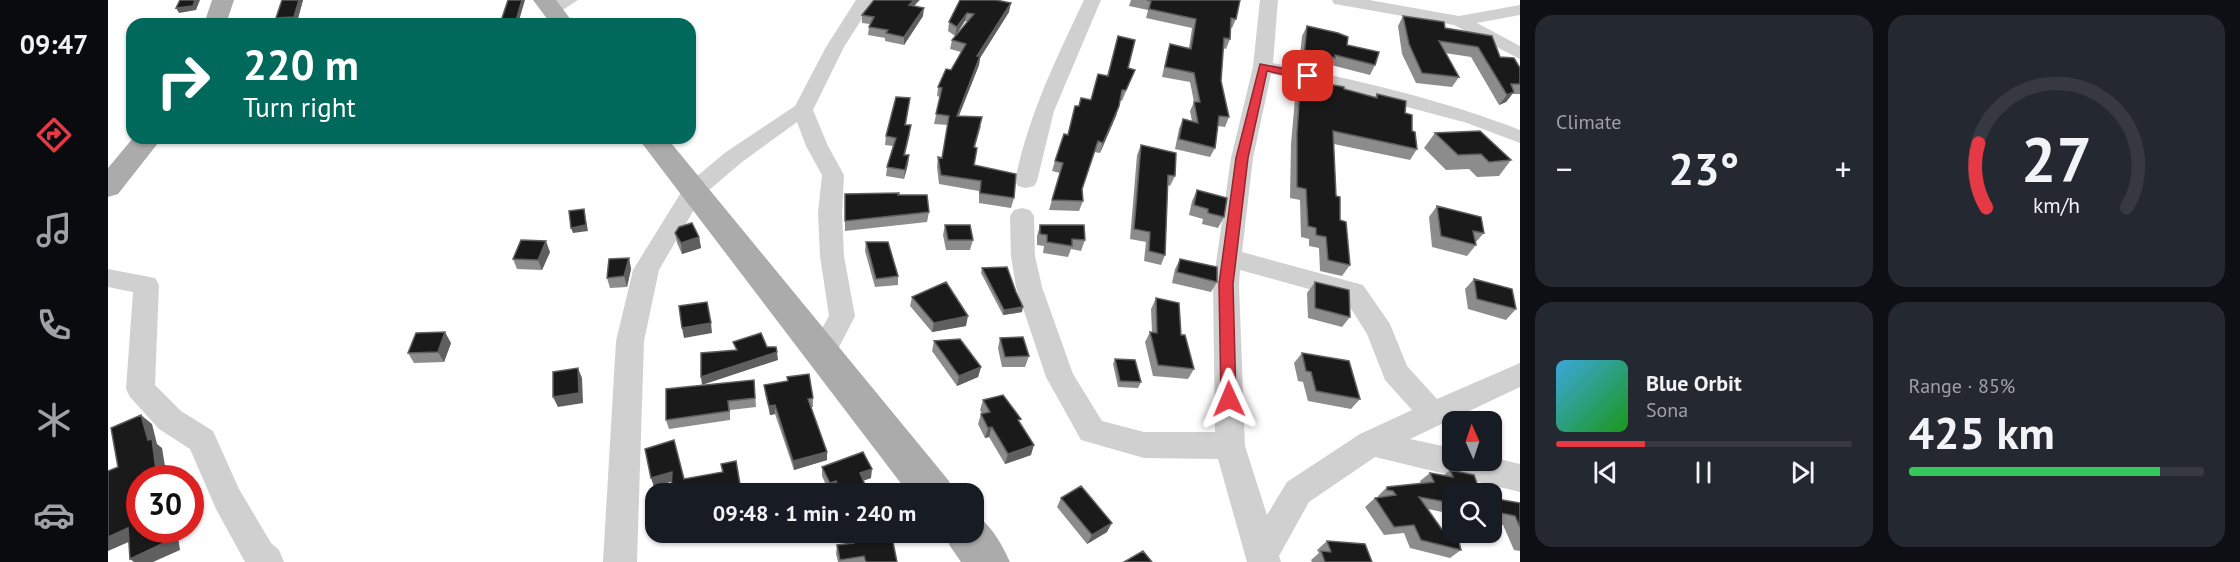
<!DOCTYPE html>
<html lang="en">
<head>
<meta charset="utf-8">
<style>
	:root { --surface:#171b24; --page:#242831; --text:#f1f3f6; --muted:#9ea1a6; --line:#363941; --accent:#e63946 }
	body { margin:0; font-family:"PT Sans",sans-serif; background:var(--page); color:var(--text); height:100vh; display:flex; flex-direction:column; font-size:22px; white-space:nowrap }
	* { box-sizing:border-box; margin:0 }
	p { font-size:20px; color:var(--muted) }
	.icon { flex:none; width:33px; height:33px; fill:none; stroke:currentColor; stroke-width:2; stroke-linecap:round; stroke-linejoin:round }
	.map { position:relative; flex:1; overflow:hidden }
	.side { display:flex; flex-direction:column; gap:15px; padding:15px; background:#0d0f14; width:720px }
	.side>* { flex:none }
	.top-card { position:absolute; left:18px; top:18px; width:570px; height:126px; border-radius:18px; box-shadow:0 2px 4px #0004; background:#00695c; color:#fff; overflow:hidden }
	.needle { width:39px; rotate:357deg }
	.fabs { position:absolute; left:1334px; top:411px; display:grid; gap:12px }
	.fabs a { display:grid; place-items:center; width:60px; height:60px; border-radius:12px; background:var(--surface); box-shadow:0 2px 4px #0004; font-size:30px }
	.speed { position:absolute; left:18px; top:465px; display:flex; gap:12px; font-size:30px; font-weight:700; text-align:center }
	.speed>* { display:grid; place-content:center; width:78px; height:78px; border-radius:50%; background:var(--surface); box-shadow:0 2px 4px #0004; line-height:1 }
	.speed .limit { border:9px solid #d22; background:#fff; color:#111 }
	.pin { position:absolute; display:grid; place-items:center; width:51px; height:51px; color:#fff; margin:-26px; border-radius:12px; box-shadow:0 3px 9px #0006 }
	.me { position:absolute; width:66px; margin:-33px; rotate:359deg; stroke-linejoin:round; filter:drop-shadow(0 0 4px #0008) }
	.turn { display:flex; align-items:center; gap:21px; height:126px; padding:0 18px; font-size:27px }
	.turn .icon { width:78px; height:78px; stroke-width:2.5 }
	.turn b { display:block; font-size:42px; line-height:51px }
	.big { font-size:45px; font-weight:700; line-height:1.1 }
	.side .widget { flex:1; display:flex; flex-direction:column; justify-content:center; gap:9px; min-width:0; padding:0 21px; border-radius:18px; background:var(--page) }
	.side .dial { align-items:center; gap:0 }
	.dial svg { height:156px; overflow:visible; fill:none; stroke:var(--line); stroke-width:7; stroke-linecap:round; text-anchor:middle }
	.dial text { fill:var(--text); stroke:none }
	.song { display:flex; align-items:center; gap:18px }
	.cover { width:72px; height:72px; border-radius:9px; background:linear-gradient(135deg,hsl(200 70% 55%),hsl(120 70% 35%)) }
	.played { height:6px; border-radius:3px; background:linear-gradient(90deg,var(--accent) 30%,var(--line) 30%) }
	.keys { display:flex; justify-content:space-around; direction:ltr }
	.heat { display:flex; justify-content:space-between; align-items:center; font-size:33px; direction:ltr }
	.charge { height:9px; border-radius:4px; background:linear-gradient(90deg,#34c759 85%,var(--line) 0) }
	.side .tiles { flex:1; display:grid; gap:15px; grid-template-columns:repeat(2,1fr) }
	.trip { position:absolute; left:537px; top:483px; width:339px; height:60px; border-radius:18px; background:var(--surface); box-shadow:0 2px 4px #0004; font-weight:700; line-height:60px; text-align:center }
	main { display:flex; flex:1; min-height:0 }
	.tabs { display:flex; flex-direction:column; width:108px; justify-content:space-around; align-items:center; background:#090b0e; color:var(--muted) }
	.tabs .icon { width:42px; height:42px }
	.tabs .selected { color:var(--accent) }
	.tabs b { font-size:27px; color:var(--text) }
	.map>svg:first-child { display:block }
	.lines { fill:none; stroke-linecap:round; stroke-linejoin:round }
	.minor { fill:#d0d0d0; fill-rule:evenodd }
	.major { fill:#ababab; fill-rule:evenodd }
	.wall { fill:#8c8c8c }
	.shaded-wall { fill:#5f5f5f }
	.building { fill:#1a1a1a; stroke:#5f5f5f; stroke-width:1.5 }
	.route { fill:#e63946; stroke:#96252e; stroke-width:1.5 }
</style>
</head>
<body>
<main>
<nav class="tabs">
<b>09:47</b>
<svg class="icon selected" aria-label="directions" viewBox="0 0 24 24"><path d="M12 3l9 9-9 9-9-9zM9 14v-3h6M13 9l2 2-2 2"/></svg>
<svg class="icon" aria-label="music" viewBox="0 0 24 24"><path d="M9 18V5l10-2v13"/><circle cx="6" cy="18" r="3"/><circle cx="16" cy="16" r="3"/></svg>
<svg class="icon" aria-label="phone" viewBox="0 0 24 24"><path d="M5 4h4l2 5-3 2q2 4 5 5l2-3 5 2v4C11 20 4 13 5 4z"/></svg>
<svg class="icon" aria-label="climate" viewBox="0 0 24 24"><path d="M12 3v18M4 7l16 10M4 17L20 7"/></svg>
<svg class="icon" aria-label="car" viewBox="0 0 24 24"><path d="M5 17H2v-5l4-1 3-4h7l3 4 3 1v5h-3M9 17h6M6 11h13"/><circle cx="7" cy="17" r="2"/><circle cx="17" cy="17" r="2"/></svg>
</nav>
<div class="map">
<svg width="1412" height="562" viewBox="0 0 1412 562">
	<rect width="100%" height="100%" fill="#fff"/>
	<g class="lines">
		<path class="minor" d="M449,0H470L450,13H438L435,9Z
			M748,0H766L736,47L705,110L720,146L736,175L734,213L736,256L747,316L724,361L714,364L704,361L700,353L721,316L712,256L710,213L714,175L698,146L689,122L634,162L594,196L551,270L536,341L529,562H495L508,341L525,270L577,186L618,152L687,106L718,47Z
			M976,0H993L946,111L929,181L926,186L918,188L910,186L907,181C920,116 948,59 976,0Z
			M1152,0H1170L1165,63C1248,80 1333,99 1412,130V143L1359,123L1221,86L1163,74L1145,158L1134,252L1255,285L1282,324L1299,366L1329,399L1412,363V387L1302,439L1344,448V460H1383V457L1412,464V492L1267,457L1201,502L1171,556L1173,562H1139L1110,459L1036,458L973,440L938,377L908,287L903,256L902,216L906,210L914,208L922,210L926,216L927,256L934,287L965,374L994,421L1036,432H1107L1105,284L1123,158L1145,67ZM1132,270L1237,299L1259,334L1277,380L1304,410L1252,434L1179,482L1159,515L1137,446L1131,284Z
			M1224,0H1261L1351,16L1412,5V15L1369,23L1412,46V59L1346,25L1232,5L1226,4Z
			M0,269L47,278L51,285L47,385L73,411L105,431L131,489L163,543L171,550L176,562H137L108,509L82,449L51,429L22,397L18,389L25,292L0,287Z"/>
		<path class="major" d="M104,0H126L118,24H96Z
			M425,0H448L466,24H443Z
			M25,138H54L10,194L0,197V168Z
			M530,138H559L841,481L846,494H801Z
			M866,515C882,522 895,546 902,562H853L842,546L836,532H866Z"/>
	</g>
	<path class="wall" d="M174,0H195L189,22L171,23L168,18Z
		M766,0H812L806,6L815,16L796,45L777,41V38L760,35L761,27L762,24L754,23V15Z
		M852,0L901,12L872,58L871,65L851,116L873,126L867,147L866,165L906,198L903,208L871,203V191L831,184L829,167L830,157L834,158L840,125L826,124L832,97L829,96L830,87L843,70L853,52L842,49L844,40L860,22L857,21L847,36L840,31L841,22Z
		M1023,0H1132L1128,19L1124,28H1123L1122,39L1118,49L1115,48L1113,81L1121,117L1117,127L1110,126L1107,148L1102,157L1067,149L1071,129L1075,119L1084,121L1082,111L1086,102L1082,82L1054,77L1059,53L1062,44L1081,48L1084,28L1038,18L1040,10L1021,6Z
		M1295,16L1337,28L1412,68V94H1404L1398,102L1391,105L1363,57L1337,53L1351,77L1344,87L1308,83L1294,54L1290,26Z
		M1199,26L1239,45L1267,65L1262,75L1223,65L1222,68L1211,65L1208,70L1191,66L1194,36Z
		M1010,36L1020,68L1027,70L1014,101L1012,100L1008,116L992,153L986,152L974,189L975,201L971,211L941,210L952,173L944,171L947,161L959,135L971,106L983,100L999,76Z
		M1191,71L1214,83L1236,89L1267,97L1269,94L1297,113L1304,131L1309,149L1302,160L1226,144L1228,196L1232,220L1242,265L1234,276L1212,271L1211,248L1201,246V239L1193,237L1192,200L1182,198L1183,144L1187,99L1184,98L1185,81Z
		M802,98L798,125L802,134L797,155H801L800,164L796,179L778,176L779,167L785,146L777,145L778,136Z
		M1327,133L1403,160L1391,176L1369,177L1361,169L1338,170L1316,148Z
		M1033,145L1067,176L1062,186L1060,185L1057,255L1053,265L1036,261L1038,242L1022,239L1029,155Z
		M1089,190L1116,217L1110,228L1094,224L1095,219L1081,215L1084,201Z
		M737,194L791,195L821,212L819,222L737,231Z
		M1329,206L1376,233L1367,243L1368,245L1359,256L1324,247L1321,217Z
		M837,225L865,240L862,250H838L835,235Z
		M932,225L977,240L973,251L963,249L960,257L935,253L936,246L929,245V236Z
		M567,233L591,237L593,248L574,254L569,243Z
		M758,242L790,276V285L767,287L757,251Z
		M442,252L434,270L409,269L405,259Z
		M521,258L523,269L519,287L502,288L499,278Z
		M1072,259L1109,282L1103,292L1064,283L1067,269Z
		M874,268L914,312L895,315L873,273Z
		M1366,279L1408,309L1398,320L1360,309L1357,289Z
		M1207,282L1242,317L1234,327L1200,318L1199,293Z
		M804,297L858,326L824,332L802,306Z
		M1048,298L1073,335L1086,369L1080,379L1045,376L1037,342L1042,332H1044L1043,309Z
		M892,338L921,356L917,367H894L890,348Z
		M826,341L873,367L870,377L849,386L824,351Z
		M343,343L336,362L306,363L300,353Z
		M1194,353L1252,399L1243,409L1200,401L1195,382L1190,381L1186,363Z
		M1007,359L1033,382L1030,388L1010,387L1005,364Z
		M646,380L648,407L622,410V420L561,429L558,420Z
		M656,385L705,398V407H703L719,460L686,470L667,414L662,415L657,394Z
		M875,400L912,423L923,455L897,464L881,437L877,438L870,424L873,414H874L872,410Z
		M714,467L763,478L755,481L761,494H729L727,490L721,492L714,476Z
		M1342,470L1366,475L1344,494V514L1320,509L1335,531L1353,550L1342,558L1302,548L1296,533L1276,535L1257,507L1267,498H1270V496L1279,487L1313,484L1312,481L1322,473L1336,475Z
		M953,498L999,532L979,544L949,507Z
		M1383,498L1412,503V551L1406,550L1395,525L1383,522Z
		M741,532H783L789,562H730L728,554L729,545L743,543Z
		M1219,541L1264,562H1204L1203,560L1211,553L1209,550Z"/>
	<path class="shaded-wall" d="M87,0H92L88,10L71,13L68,8Z
		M191,0H195L189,22L186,17Z
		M414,0H417L410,24H407Z
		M806,0H811L800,13L801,5Z
		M903,3L901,12L872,58L871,65L847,125L849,116L869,56Z
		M816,8L815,16L796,45V37Z
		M859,13L857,21L847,36L849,27Z
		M1406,92L1398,102L1391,105L1399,95Z
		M1011,106L1008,116L992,153L995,143Z
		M801,155L800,164L796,179L797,170Z
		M476,209L480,231L465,233L463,228Z
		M591,237L593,248L574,254L573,243Z
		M438,241L442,252L434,270L430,260Z
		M521,258L523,269L519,287L516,276Z
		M915,307L914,312L895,315L896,310Z
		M860,316L858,326L824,332L826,323Z
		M603,323L604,333L576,338L574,328Z
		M337,332L343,343L336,362L330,352Z
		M669,352L670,360L594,385L593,377Z
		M873,367L870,377L849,386L851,376Z
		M470,368L474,378L475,403L450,407L445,397Z
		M667,405V414L662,415L661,406Z
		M33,415L44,424L49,444L54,448L58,472L63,477V478H53L48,470Z
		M884,427L881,437L877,438L880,428Z
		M926,445L923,455L897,464L900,454Z
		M719,452V460L686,470L685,461Z
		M764,469L763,478L751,482L752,473Z
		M564,472L566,481L546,487L543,478Z
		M728,481L727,490L721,492L722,483Z
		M633,490V494H616Z
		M1004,523L999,532L979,544L984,535Z
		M20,528L32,537L0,551V537Z
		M59,530H69L72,550L45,562H26L22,559Z"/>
	<path class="building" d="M72,0H87L85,6L68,8Z
		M174,0H191L186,17L168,18Z
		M400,0H414L407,24H392Z
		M766,0H806L801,5L816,8L796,37L778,33L780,30L761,27L766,17L754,15Z
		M852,0H888L903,3L869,56H872L849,116L874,117L866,147L869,148L866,165L908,174L906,198L872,193L873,181L833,175L830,157L834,158L841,116L828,114L834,88L830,87L838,69L843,70L858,44L844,40L866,14L859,13L849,27L841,22Z
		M1039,0H1132L1128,19L1123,18L1122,39L1116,38L1113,81L1121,117L1111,116L1107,148L1071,139L1075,119L1090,123L1086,102H1092L1086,73L1057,67L1062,44L1083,49L1088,19L1041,9L1043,1Z
		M1295,16L1336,22L1337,28L1384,36L1392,57L1406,58L1412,68V84H1403L1406,92L1399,95L1370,47L1331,41L1351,77L1314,73L1301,44Z
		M1199,26L1230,33L1240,37L1239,45L1271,52L1267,65L1227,55V58L1214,55V60L1196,56Z
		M1010,36L1027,40L1020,68L1027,70L1018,90H1014L1011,106L995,143L990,141L974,189L975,201L944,200L955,163L947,161L956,134L960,135L967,106H971L973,98L983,100L990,74L1000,76Z
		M1191,71L1214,75V83L1236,87V89L1269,98V94L1298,101L1297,113L1304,115V131L1307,132L1309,149L1225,131L1228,196L1232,197V220L1238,222L1242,265L1220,260L1218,237L1208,235V228L1200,226L1198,189L1189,187V133L1192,88H1190Z
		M788,97L802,98L797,125H803L796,155H801L797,170L779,167L788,138L778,136Z
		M1372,131L1403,160L1381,162L1373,154L1350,155L1327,133Z
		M1033,145L1068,153L1067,176L1060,175L1057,255L1041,251L1042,232L1026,229Z
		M1089,190L1119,198L1116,217L1100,213V209L1086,205Z
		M791,193L790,195H819L821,212L737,221V194Z
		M1329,206L1373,217L1376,233L1365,231L1368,245L1333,236Z
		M476,209L478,225L463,228L461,211Z
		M584,223L591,237L573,243L567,233L571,227Z
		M837,225H862L865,240H840Z
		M932,225H976L977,240L964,239V246L939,242V235L932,234Z
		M413,240L438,241L430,260L405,259Z
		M758,242H780L790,276L768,279Z
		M521,258L516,276L499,278L501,259Z
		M1072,259L1109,267V282L1069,272Z
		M899,267L908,292L915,307L896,310L874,268Z
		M1366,279L1404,289L1408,309L1369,299Z
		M838,282L860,316L826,323L804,297Z
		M1207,282L1241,290L1242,317L1207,308Z
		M1048,298L1071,303L1073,335H1077L1086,369L1050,365L1042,332L1049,333Z
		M599,302L603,323L574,328L571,306Z
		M337,332L330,352L300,353L308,333Z
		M653,333L659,347H668L669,352L593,377V353L629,350L625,342Z
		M915,337L921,356L897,357L892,338Z
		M852,339L873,367L851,376L826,341Z
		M1194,353L1241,361L1252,399L1208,391L1203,372L1198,371Z
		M1007,359L1027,360L1033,382L1012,381Z
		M470,368L471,393L445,397V372Z
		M701,374L705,398L700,399L719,452L685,461L667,405L661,406L656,385L680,381L679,377Z
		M646,380L647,398L620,401L621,411L558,420V389Z
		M895,395L913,419L910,420L926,445L900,454L884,427L880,428L873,414L882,412L875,400Z
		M33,415L40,440L44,439L48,470L52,468L53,478H32V530H59L60,541L22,559L20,528L0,537V471L10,467L3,428Z
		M566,440L576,479L615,472L613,464L628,461L633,490L616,494H563L564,472L543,478L537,449Z
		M755,452L764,469L752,473L761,494H733L728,481L722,483L714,467Z
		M1342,470L1366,475L1373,494H1344V503L1311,497L1335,531L1349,534L1353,550L1313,540L1306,525L1286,527L1267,498L1288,495L1285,491L1279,490V487L1326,482L1322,473L1345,477Z
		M973,486L1004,523L984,535L953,498Z
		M1383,498L1412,503V527L1407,516L1383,511Z
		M743,532H783L789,562H758L756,556L732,560L729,545L746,543Z
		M1219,541L1257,544L1264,562H1217L1213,551L1223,552Z
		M1035,551L1044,562H1016Z"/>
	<path class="route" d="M1152,64L1200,73L1205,76L1200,80L1159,71L1140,158L1125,284L1128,399L1126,404L1121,406L1115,404L1113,399L1111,284L1128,158Z"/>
</svg>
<div class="fabs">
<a><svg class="needle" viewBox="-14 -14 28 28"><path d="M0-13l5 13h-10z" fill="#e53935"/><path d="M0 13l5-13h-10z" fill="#9ea1a6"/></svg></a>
<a><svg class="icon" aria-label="search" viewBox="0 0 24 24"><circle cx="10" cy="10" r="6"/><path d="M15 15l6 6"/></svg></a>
</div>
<div class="speed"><div class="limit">30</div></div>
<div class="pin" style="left:1200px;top:76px;background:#d93025"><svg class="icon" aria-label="arrive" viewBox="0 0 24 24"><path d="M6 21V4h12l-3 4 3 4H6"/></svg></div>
<svg class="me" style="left:1121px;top:399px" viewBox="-20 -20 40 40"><path d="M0-17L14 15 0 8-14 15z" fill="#e63946" stroke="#fff" stroke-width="4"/></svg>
<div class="trip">09:48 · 1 min · 240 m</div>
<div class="top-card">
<div class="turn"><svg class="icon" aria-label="right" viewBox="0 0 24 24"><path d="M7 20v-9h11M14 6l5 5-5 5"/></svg><div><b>220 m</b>Turn right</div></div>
</div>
</div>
<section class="side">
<div class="tiles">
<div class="widget"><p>Climate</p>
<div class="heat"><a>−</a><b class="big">23°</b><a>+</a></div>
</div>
<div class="widget dial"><svg viewBox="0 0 100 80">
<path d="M14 69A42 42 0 1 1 86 69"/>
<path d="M14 69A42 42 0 0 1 10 36" stroke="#e63946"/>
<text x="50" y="56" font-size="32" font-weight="700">27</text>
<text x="50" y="72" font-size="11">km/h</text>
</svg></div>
<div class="widget">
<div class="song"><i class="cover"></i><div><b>Blue Orbit</b><p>Sona</p></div></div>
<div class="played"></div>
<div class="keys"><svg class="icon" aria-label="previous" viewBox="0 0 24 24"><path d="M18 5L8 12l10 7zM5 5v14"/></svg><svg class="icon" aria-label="pause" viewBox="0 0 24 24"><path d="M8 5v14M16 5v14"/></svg><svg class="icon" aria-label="next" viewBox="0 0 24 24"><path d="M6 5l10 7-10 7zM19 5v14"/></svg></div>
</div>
<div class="widget"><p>Range · 85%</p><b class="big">425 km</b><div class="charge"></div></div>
</div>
</section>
</main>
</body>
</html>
